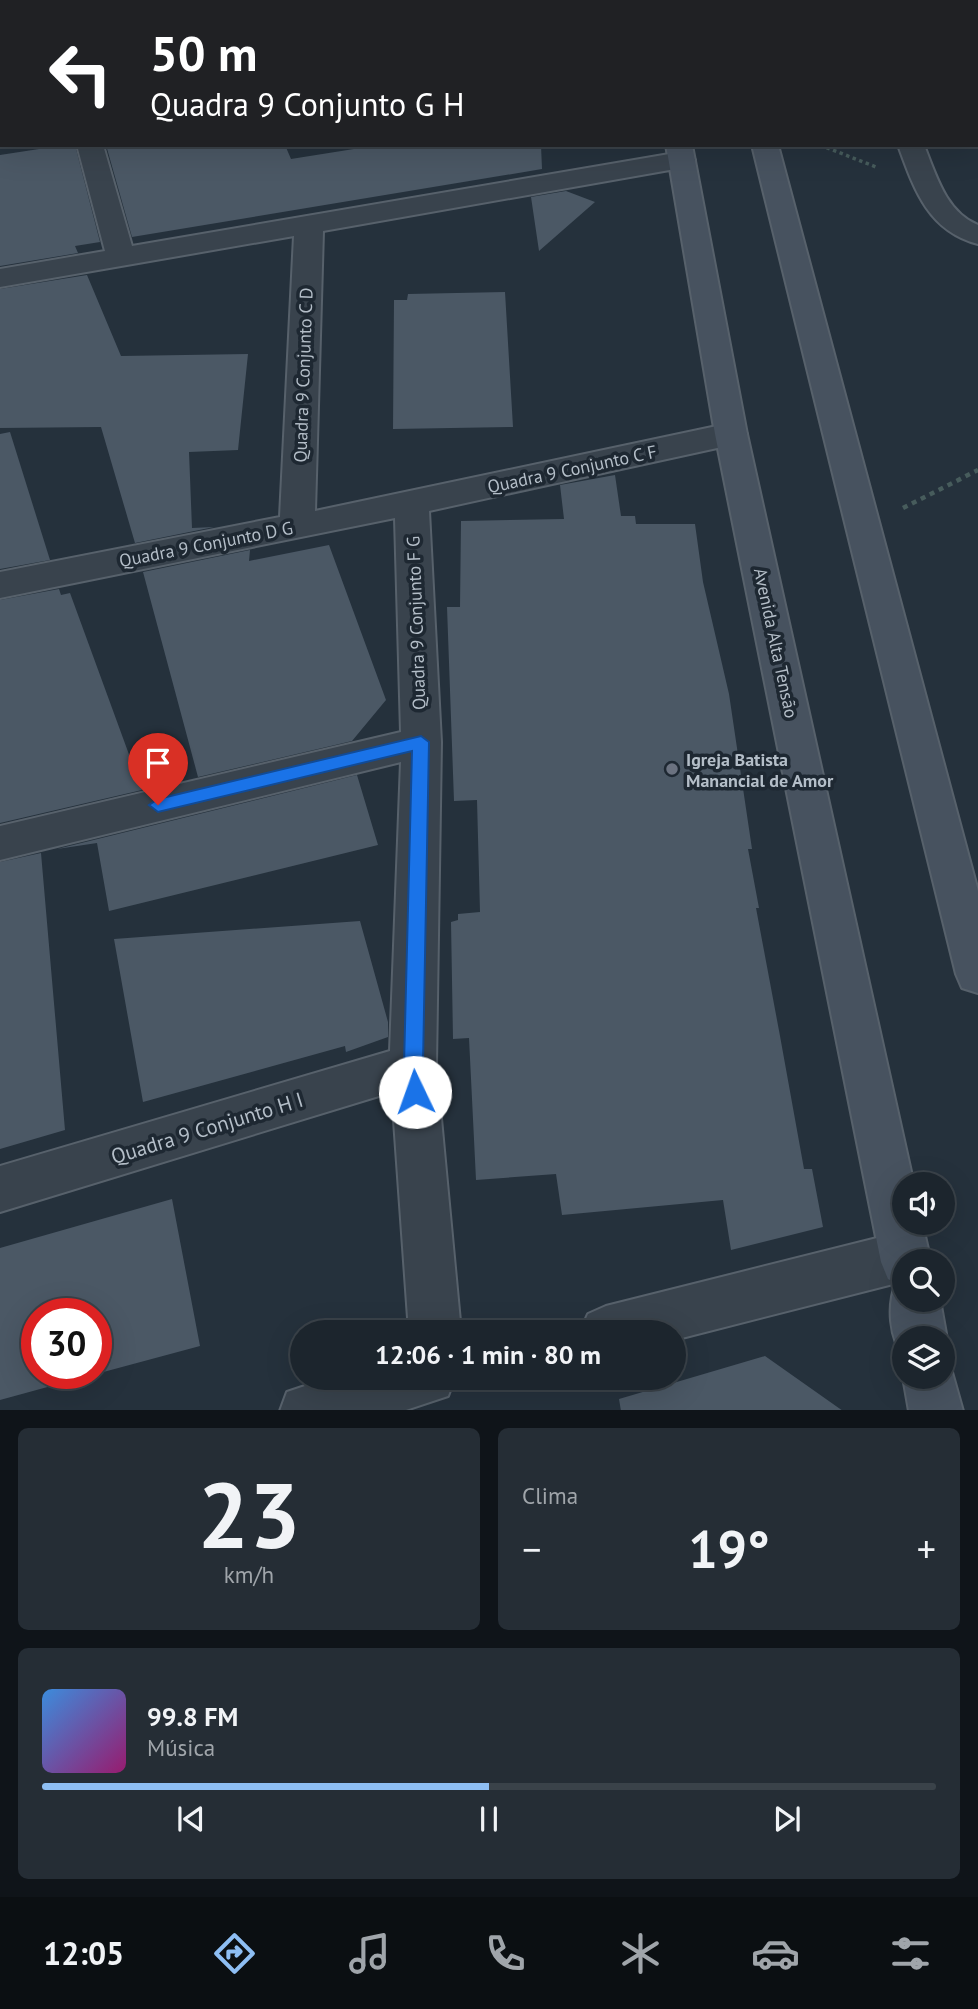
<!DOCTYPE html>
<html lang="pt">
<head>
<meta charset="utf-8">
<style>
	:root { --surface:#1c252d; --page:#252d35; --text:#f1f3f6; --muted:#a0a5aa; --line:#3a4249; --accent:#8ebef3 }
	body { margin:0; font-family:"PT Sans",sans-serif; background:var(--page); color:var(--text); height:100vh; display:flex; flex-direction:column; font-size:26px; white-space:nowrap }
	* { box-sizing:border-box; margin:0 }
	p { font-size:23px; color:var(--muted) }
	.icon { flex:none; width:38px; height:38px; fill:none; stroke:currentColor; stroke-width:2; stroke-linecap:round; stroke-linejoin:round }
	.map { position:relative; height:1410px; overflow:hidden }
	.sheet { display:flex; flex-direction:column; gap:18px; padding:18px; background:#0f1419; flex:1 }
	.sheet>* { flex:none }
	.hud { position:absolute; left:0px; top:0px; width:978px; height:147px; box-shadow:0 7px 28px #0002,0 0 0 2px var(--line); background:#202124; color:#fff; overflow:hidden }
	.tools { position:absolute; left:892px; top:1172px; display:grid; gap:14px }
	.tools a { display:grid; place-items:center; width:63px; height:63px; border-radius:50%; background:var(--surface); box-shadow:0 7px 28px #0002,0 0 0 2px var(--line); font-size:35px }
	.speed { position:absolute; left:21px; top:1298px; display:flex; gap:14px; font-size:35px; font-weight:700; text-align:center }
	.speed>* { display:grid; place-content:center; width:91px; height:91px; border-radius:50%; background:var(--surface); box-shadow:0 7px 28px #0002,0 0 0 2px var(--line); line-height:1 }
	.speed .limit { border:10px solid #d22; background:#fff; color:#111 }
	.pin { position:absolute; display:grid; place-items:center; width:60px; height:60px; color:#fff; margin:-72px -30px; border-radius:50% 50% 50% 0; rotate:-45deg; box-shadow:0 0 7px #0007 }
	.pin .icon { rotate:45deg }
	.me { position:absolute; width:77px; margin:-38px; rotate:357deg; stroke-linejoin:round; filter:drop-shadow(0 0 5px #0008) }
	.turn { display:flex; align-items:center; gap:24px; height:147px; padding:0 35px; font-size:32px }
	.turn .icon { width:91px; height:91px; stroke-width:2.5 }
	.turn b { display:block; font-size:49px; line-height:60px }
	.big { font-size:52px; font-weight:800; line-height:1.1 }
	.sheet .card { flex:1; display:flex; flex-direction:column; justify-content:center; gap:10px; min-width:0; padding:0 24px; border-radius:10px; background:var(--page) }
	.sheet .dial { align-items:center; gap:0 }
	.dial b { font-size:91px; line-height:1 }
	.song { display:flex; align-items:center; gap:21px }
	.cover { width:84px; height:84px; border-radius:10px; background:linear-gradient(135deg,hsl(210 70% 55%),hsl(320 70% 35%)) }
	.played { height:7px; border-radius:4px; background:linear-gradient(90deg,var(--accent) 50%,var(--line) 50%) }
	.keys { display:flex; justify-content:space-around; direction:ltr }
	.heat { display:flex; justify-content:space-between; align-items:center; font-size:38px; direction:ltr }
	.sheet .tiles { flex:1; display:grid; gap:18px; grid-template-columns:1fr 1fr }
	.card:last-child { grid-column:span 2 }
	.trip { position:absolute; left:290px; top:1320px; width:396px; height:70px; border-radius:35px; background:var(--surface); box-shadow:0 7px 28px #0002,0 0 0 2px var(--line); font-weight:800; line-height:70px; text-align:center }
	.tab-bar { display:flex; height:112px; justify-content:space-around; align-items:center; background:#0b0f12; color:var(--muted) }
	.tab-bar .icon { width:49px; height:49px }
	.tab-bar .active { color:var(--accent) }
	.tab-bar b { font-size:32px; color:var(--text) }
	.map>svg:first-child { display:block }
	.building { fill:#4b5865 }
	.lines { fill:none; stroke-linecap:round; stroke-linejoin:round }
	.lane-casing { stroke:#57616b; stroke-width:4 }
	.street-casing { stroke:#57616b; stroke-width:4 }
	.secondary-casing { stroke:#57616b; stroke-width:4 }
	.path-far1 { stroke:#475c5c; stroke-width:3.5; stroke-dasharray:3.5 3.5; stroke-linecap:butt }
	.path { stroke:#475c5c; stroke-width:4.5; stroke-dasharray:5 5; stroke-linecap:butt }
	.lane { fill:#39434d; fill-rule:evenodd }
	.street { fill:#39434d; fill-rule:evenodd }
	.secondary { fill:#47525f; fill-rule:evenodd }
	.route { fill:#1a73e8; stroke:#114b97; stroke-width:2 }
	.worship-dot { fill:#6b7280; stroke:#1e2832; stroke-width:2.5 }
	.labels { text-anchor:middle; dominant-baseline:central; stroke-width:7; stroke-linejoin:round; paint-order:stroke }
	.street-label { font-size:18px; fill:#b4bec8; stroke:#1e2832 }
	.poi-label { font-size:18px; font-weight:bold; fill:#b4bec8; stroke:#1e2832; text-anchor:start }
	.near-street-label { font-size:21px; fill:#b4bec8; stroke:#1e2832 }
</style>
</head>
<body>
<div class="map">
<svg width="978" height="1411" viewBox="0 0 978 1411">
	<rect width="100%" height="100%" fill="#25313c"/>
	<path class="building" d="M65,145H75L100,242L75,246L78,253L0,266V155Z
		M106,145H285L291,159L379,145H541L542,169L132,237Z
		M566,191L595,202L539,251L531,197Z
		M87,275L121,356L248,354L238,450L189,452L192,528L214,527L135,543L101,427L0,428V289Z
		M505,292L513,427L393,429L394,300H407L408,294Z
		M10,432L50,560L0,569V434Z
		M615,475L621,516H635L636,524H695L703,582L729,694L752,849H748L759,908H756L780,1036L804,1169H812L823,1227L731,1250L723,1200L562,1215L556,1174L476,1180L469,1038L453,1039L451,922L458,920V914L480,912L477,800L454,801L447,607H460L461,521L564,519L560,485Z
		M329,545L386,700L352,741L198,777L143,572L250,550L249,561Z
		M59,589L61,595L70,593L142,790L0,823V600Z
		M357,775L378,845L109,911L97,843L57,849Z
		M41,853L65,1130L0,1149V862Z
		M360,921L388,1022V1037L346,1052L345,1046L143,1102L114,939Z
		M172,1199L200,1346L96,1374V1314H37V1374H95L0,1400V1248Z
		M765,1356L843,1411H621L619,1399Z"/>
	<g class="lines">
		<g class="lane-casing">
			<path id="lane" d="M89,0H106L107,2H90Z"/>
		</g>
		<g class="street-casing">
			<path id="street" d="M878,0H905L907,2H879Z
				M967,0H978V11L976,2Z
				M976,106H978V122H976Z
				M77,145H103L132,246L681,152L691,154L695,160L691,166L681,168L323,231L315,511L731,423L743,427L747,434L743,441L731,445L429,511L441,742L436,1065L461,1332H409L392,1092L0,1212V1166L390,1051L401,762L0,860V826L401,732L395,518L0,598V572L280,517L294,236L0,287V269L105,251Z
				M898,145H924C936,175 946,212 978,225V244C928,231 914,189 898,145Z
				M905,1231L923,1239L930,1256L928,1262H905V1281L674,1340V1332H580L588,1314L606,1306Z
				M332,1377H455L448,1396L403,1411H280L287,1392Z"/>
		</g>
		<g class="secondary-casing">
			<path id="secondary" d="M638,0H662L663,2H639Z
				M710,0H738L708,2Z
				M0,109H2V125H0Z
				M666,145H692L747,434L914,1185H905V1223H922L931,1262H905V1300H940L947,1339L943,1348V1339H905V1358C889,1339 887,1305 896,1283L888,1279L881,1262L715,434Z
				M752,145H778L978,891V993L962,988L956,974Z
				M943,1357L948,1358L963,1411H909L903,1377L905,1372V1377H943Z"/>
		</g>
		<path class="path-far1" d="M554,2L558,0
			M820,145L876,167"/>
		<path class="path" d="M903,508L978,470"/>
		<use href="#lane" class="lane"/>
		<use href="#street" class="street"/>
		<use href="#secondary" class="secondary"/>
	</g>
	<path class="route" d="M421,736L429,742L423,1065L425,1092L422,1098L415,1100L409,1098L404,1065L412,751L158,812L149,805L158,799Z"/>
	<circle class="worship-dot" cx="672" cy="769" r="7"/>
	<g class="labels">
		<g class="street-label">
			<text transform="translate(303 375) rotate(-88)">Quadra 9 Conjunto C D</text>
			<text transform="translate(572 469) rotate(-12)">Quadra 9 Conjunto C F</text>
			<text transform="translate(206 544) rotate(-11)">Quadra 9 Conjunto D G</text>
			<text transform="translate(416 623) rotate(-92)">Quadra 9 Conjunto F G</text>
			<text transform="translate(776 643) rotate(78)">Avenida Alta Tensão</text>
		</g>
		<g class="poi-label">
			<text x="686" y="759">Igreja Batista<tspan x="686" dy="21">Manancial de Amor</tspan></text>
		</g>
		<g class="near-street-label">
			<text transform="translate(207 1128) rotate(-17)">Quadra 9 Conjunto H I</text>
		</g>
	</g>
</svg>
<div class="tools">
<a><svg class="icon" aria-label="sound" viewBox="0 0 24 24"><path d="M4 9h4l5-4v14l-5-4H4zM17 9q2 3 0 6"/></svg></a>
<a><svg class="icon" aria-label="search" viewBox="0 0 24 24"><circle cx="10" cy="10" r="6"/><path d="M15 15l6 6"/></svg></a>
<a><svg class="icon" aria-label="layers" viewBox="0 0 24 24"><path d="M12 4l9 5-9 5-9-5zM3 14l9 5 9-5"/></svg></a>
</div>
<div class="speed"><div class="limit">30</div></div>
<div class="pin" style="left:158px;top:805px;background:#d93025"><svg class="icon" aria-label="arrive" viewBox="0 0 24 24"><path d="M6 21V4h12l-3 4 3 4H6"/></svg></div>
<svg class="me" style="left:415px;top:1092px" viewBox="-20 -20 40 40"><circle r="19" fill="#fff"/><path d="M0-13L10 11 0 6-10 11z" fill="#1a73e8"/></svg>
<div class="trip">12:06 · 1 min · 80 m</div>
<div class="hud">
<div class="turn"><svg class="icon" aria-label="left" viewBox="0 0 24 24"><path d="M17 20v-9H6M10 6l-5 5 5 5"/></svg><div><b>50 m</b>Quadra 9 Conjunto G H</div></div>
</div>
</div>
<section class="sheet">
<div class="tiles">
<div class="card dial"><b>23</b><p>km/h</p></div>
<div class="card"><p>Clima</p>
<div class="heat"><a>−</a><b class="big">19°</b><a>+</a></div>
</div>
<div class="card">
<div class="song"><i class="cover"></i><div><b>99.8 FM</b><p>Música</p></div></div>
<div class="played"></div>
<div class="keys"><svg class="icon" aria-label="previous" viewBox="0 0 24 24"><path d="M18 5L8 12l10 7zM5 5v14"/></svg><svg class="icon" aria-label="pause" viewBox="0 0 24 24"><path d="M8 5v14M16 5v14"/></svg><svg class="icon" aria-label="next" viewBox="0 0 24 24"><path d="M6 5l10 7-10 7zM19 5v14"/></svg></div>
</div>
</div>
</section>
<nav class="tab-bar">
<b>12:05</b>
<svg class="icon active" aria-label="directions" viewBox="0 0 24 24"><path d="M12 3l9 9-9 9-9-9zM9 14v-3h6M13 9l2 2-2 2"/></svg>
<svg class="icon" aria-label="music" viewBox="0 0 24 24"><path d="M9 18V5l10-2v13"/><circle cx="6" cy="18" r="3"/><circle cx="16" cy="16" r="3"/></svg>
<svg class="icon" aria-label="phone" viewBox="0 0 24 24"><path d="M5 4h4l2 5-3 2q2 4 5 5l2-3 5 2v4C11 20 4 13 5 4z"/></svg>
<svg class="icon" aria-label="climate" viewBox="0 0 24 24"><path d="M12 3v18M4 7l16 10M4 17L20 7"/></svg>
<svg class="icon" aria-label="car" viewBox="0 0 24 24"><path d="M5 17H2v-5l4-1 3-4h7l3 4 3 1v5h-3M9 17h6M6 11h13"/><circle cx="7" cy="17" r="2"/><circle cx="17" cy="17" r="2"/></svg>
<svg class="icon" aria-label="filters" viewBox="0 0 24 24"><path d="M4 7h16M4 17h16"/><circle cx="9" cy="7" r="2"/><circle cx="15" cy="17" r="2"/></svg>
</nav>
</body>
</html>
